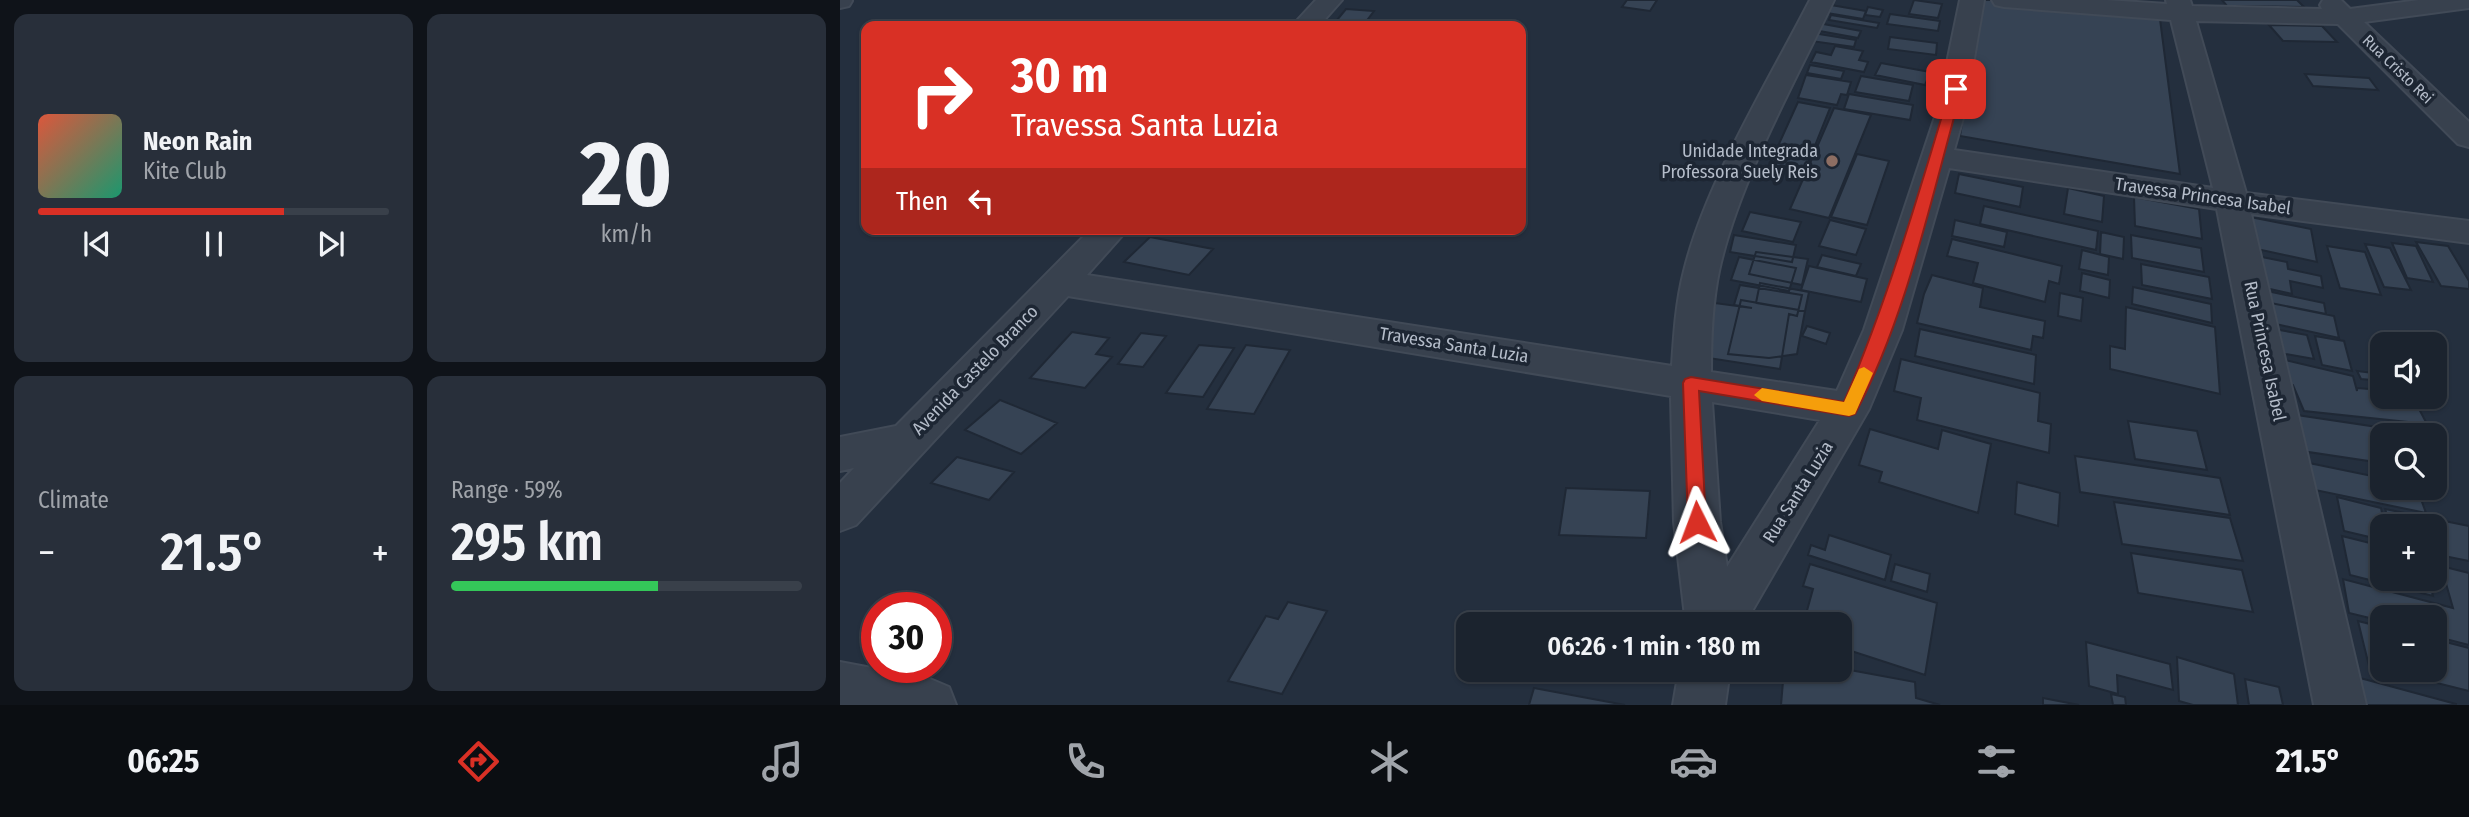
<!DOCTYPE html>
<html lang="en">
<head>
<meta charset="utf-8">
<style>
	:root { --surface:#1b232e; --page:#282f3a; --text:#f1f3f6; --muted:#a0a4aa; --line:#39404a; --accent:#d93025 }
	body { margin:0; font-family:"Fira Sans Condensed",sans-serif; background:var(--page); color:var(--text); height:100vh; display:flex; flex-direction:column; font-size:26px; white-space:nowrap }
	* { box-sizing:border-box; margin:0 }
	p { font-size:23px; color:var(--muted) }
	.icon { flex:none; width:38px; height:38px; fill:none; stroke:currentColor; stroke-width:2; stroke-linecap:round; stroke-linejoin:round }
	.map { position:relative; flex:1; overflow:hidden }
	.drawer { display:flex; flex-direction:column; gap:14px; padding:14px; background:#0f1319; width:840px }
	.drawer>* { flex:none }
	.banner { position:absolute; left:21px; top:21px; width:665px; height:214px; border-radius:14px; box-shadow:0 2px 5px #0004,0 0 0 2px var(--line); background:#d93025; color:#fff; overflow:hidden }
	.fabs { position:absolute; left:1530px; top:332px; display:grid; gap:14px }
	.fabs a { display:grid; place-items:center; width:77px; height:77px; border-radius:14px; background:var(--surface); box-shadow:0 2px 5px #0004,0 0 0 2px var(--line); font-size:35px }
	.speed { position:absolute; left:21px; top:592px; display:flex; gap:14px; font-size:35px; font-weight:700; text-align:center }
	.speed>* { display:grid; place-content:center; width:91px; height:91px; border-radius:50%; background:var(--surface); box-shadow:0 2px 5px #0004,0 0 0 2px var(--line); line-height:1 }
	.speed .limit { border:10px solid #d22; background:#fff; color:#111 }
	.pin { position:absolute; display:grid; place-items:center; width:60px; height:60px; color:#fff; margin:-30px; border-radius:14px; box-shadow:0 4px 10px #0006 }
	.me { position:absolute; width:77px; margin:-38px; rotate:357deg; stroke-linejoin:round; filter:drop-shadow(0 0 5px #0008) }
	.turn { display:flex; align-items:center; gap:24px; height:147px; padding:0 35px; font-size:32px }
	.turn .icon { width:91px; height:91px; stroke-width:2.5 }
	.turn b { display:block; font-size:49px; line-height:60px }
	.then { display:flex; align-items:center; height:66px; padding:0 35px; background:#0003; gap:14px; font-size:26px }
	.big { font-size:52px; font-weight:600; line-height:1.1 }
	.drawer .widget { flex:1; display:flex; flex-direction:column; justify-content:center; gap:10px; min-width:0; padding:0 24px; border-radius:14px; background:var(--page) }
	.drawer .dial { align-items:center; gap:0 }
	.dial b { font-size:91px; line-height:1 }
	.song { display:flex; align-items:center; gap:21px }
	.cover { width:84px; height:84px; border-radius:10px; background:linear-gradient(135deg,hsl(10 70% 55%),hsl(160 70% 35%)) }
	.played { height:7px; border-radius:4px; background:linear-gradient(90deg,var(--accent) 70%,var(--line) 70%) }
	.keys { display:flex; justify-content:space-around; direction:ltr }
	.heat { display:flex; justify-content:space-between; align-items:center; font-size:38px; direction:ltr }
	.charge { height:10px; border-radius:5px; background:linear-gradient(90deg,#34c759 59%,var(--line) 0) }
	.drawer .tiles { flex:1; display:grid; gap:14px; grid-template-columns:repeat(2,1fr) }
	.trip { position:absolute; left:616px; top:612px; width:396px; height:70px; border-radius:14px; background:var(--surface); box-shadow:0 2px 5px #0004,0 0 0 2px var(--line); font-weight:600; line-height:70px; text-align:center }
	.dock { display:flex; height:112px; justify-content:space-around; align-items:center; background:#0b0e12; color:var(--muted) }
	.dock .icon { width:49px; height:49px }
	.dock .selected { color:var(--accent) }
	.dock b { font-size:32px; color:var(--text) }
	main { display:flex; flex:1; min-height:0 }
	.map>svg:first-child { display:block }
	.building { fill:#364354; stroke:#1f2835; stroke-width:2 }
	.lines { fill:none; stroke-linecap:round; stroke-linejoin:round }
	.minor-casing { stroke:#414a57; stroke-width:4 }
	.minor { fill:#38414e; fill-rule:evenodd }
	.route { fill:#d93025; stroke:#8d1f18; stroke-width:2 }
	.slow { fill:#f59e0b }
	.education-dot { fill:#8d6e63; stroke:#1d2633; stroke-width:2.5 }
	.labels { text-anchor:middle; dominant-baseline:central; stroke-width:7; stroke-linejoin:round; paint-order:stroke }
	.far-street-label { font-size:16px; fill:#b4bcc9; stroke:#1d2633 }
	.poi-label { font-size:18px; fill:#b4bcc9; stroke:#1d2633; text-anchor:end }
	.street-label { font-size:18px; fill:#b4bcc9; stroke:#1d2633 }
</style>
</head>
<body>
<main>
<section class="drawer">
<div class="tiles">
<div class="widget">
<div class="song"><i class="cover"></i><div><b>Neon Rain</b><p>Kite Club</p></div></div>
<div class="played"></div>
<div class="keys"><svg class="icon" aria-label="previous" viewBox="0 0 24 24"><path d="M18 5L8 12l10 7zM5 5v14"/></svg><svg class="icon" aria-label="pause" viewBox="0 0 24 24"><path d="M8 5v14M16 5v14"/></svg><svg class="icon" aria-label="next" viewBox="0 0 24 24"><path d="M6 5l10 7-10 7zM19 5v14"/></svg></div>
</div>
<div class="widget dial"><b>20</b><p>km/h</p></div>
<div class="widget"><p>Climate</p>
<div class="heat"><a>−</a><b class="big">21.5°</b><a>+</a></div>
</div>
<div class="widget"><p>Range · 59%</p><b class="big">295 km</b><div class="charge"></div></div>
</div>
</section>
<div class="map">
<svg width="1629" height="705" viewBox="0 0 1629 705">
	<rect width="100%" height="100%" fill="#242f3e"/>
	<path class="building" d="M787,0H817L810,11L782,7Z
		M1074,0L1102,4L1098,18L1069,14Z
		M1141,0H1182L1320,19L1340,174L1120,136Z
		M1382,0H1457L1464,7L1387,6Z
		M985,4L1026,11L1023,19L981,12Z
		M1028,7L1043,10L1040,17L1025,15Z
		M506,9L534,11L525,23L497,20Z
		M1050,14L1100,21L1098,31L1047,24Z
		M991,15L1039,23L1037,28L989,20Z
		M978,23L1021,31L1018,38L974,30Z
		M1429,25L1482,26L1497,42L1443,41Z
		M973,33L1016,40L1014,47L971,41Z
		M1050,37L1097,43L1096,55L1048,49Z
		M995,46L1023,51L1019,60L1028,62L1024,72L971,62L976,52L991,55Z
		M1041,63L1090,72L1085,85L1035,75Z
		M970,65L1004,71L1001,79L967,73Z
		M1465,74L1529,78L1538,90L1473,86Z
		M966,75L1011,82L1007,95L1001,94L997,105L958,98Z
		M1021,76L1073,85L1069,101L1015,92Z
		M1009,94L1073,105L1070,120L1004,109Z
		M958,102L990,108L964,173L929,166Z
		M994,108L1031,115L989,218L950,209Z
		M1017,154L1049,161L1027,225L991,217Z
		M1119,174L1183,187L1180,207L1115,193Z
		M1228,188L1264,196L1262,222L1224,214Z
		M1294,197L1359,209L1362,239L1295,226Z
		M1144,206L1258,231L1256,250L1140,224Z
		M910,212L961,222L953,242L902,231Z
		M1400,215L1471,229L1477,262L1403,246Z
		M990,220L1026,229L1016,255L979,246Z
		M1115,220L1167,232L1164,247L1112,236Z
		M1261,232L1284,237L1283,259L1260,254Z
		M894,235L956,245L952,262L890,252Z
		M1291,235L1361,248L1364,272L1292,258Z
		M310,237L373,249L349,275L284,262Z
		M1112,239L1222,266L1219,284L1209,281L1205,302L1133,283L1138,263L1107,256Z
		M1576,242L1608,246L1629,281V289L1601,286Z
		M1552,243L1576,246L1593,282L1567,278Z
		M1525,244L1550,248L1571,290L1544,287Z
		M1487,246L1525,252L1541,295L1500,288Z
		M1242,250L1269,257L1268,275L1239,269Z
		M916,252L968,259L962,285L909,274Z
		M982,255L1021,264L1016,276L977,267Z
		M1417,256L1447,262L1448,269L1481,276L1483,288L1450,281L1452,294L1421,287Z
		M899,257L956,268L949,291L891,280Z
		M1301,264L1369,277L1372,299L1302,285Z
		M969,266L1027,279L1021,302L961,290Z
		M1242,273L1270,280L1269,298L1240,291Z
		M1092,275L1143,288L1140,307L1205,321L1203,338L1193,336L1191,350L1077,323L1084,294Z
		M920,283L969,292L965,311L916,303Z
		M900,285L962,295L957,316L949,314L940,369L862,357L875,303L912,308L894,305Z
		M1293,287L1371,304L1372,323L1292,304Z
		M1413,288L1484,303L1486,314L1416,300Z
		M1220,293L1243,298L1241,321L1218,316Z
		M901,300L965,311L957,354L929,358L888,354Z
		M1416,300L1494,316L1499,338L1418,320Z
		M1286,307L1375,327L1380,394L1270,369V346L1285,349Z
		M967,326L990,333L986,344L962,336Z
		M1428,328L1467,335L1474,359L1434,352Z
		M1080,329L1196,355L1194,384L1075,356Z
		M232,332L269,338L256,354L272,357L245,388L190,378Z
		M301,333L326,336L303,367L278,364Z
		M1475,336L1504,341L1512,371L1482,365Z
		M359,345L394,348L363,397L326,393Z
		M406,345L450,350L414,414L367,409Z
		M1432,357L1513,376L1517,391V388L1542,390V397H1556L1560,405L1578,407L1587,424L1464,411L1453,385L1435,381Z
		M1061,359L1200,393L1198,421L1211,424L1209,453L1077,420L1081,398L1054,391Z
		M1517,371L1542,374V381L1521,379Z
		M160,400L217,423L181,454L125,430Z
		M1450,414L1584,434L1585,436H1542V463L1462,451Z
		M1288,421L1357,431L1367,470L1295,459Z
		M1030,429L1098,449L1102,430L1151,444L1138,513L1039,482L1042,472L1019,465Z
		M1235,456L1380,478L1390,515L1240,492Z
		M117,457L174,472L149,500L91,483Z
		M1469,463L1542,478V488H1577L1586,513L1475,490Z
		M1177,482L1220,493L1218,526L1175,514Z
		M726,488L810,491L806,538L719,535Z
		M1497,497L1541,508L1545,527H1542V540L1504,531Z
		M1274,502L1390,518L1403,561L1282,544Z
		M1545,509L1629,526V561L1594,554V527H1551Z
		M989,535L1051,555L1045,580L968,555L971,545L985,550Z
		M1502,536L1542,546V579H1589L1593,596L1510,575Z
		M1291,553L1402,570L1413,612L1298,593Z
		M970,564L1097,603L1085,675L999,647V625H963L973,589L963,586Z
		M1055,564L1090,574L1087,592L1051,581Z
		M1601,566L1629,573V645L1594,636V618H1542V621L1509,613L1503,579L1613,608Z
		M448,602L487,611L442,694L388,681L426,616L438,619Z
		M1518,621L1542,627V670L1529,666Z
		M1594,639L1629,648V691L1545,670H1594Z
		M1246,642L1330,664L1333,690L1277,675L1278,694L1249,686Z
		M1337,657L1394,674L1398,705H1353L1339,701Z
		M999,668L1075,682L1076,698L1100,705H941L944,670Z
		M1509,675L1616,704V705H1515Z
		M1405,679L1439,687L1443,705H1409Z
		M694,688L785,705H689Z
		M1271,694L1285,697L1286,705H1273Z
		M1203,698L1239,705H1203Z"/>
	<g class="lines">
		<g class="minor-casing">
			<path id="minor" d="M0,0H12V1L9,6L0,8Z
				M476,0H502L479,26H452Z
				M970,0H994C955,82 898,183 879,271C872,304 871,338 871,372L997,391L1024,330L1097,111L1120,0H1144L1125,111L1114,150L1373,188L1331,20L1164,7L1155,5L1152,0H1266L1327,4L1326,0H1350L1352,6L1482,9L1480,5L1483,0H1501L1510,9L1579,0H1629V8L1524,22L1629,122V147L1618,144L1498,24L1356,21L1406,193L1629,221V243L1411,214L1526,705H1474L1377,209L1109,168L1062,330L1029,409L904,625H846L834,522L831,396L228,296L16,525L0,531V483L14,468L0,471V437L56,426L251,229H288L247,275L832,366C834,334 836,302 844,271C866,182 928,82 970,0ZM872,402L980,420L887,567L880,522Z
				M0,662L90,679L109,687L116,705H0Z
				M839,670H890L885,705H833Z"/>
		</g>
		<use href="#minor" class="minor"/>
	</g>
	<path class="route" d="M1116,86L1122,89C1091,197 1068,314 1015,414L1009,416L859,391L866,522L864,528L857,530L850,528L848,522L843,383L845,379L851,377L1004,402C1048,299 1078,196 1110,89Z"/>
	<path class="slow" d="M1024,367L1033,373L1015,414L1009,416L922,401L914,395L922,388L1004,402L1019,369Z"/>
	<circle class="education-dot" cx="992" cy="161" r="7"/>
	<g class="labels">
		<g class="far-street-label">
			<text transform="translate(1558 69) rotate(44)">Rua Cristo Rei</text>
		</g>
		<g class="poi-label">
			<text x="978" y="151">Unidade Integrada<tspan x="978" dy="21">Professora Suely Reis</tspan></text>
		</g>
		<g class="street-label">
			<text transform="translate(1363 196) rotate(8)">Travessa Princesa Isabel</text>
			<text transform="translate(614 345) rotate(9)">Travessa Santa Luzia</text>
			<text transform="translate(1425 351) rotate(78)">Rua Princesa Isabel</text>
			<text transform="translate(135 370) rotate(-46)">Avenida Castelo Branco</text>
			<text transform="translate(958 492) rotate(-58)">Rua Santa Luzia</text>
		</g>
	</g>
</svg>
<div class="fabs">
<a><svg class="icon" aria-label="sound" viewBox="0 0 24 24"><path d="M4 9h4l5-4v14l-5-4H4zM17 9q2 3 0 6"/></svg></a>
<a><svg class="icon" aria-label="search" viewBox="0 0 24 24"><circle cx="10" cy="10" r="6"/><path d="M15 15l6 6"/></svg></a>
<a>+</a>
<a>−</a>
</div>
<div class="speed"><div class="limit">30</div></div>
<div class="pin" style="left:1116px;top:89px;background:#d93025"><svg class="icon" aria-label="arrive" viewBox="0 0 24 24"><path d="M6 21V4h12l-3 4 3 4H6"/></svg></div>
<svg class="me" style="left:857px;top:522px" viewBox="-20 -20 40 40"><path d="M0-17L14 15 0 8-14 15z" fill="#d93025" stroke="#fff" stroke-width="4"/></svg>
<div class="trip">06:26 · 1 min · 180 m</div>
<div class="banner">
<div class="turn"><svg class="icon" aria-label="right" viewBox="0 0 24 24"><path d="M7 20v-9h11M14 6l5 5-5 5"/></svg><div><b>30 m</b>Travessa Santa Luzia</div></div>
<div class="then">Then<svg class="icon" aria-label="left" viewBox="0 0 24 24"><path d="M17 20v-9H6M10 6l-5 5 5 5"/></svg></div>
</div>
</div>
</main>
<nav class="dock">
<b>06:25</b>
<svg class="icon selected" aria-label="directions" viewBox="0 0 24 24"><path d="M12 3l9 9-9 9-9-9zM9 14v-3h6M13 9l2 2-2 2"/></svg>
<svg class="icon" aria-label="music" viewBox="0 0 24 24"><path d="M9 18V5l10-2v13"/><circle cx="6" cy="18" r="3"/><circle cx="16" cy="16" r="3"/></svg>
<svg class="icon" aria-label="phone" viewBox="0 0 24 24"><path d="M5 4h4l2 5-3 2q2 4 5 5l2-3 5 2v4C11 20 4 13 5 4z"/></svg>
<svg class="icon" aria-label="climate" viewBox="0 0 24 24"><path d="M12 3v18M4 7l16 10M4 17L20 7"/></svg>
<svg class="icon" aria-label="car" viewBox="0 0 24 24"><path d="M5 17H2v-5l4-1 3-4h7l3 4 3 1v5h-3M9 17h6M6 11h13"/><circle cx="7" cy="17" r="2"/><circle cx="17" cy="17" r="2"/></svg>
<svg class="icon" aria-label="filters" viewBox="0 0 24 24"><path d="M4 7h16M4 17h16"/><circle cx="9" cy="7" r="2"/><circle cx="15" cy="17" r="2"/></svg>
<b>21.5°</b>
</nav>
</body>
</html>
